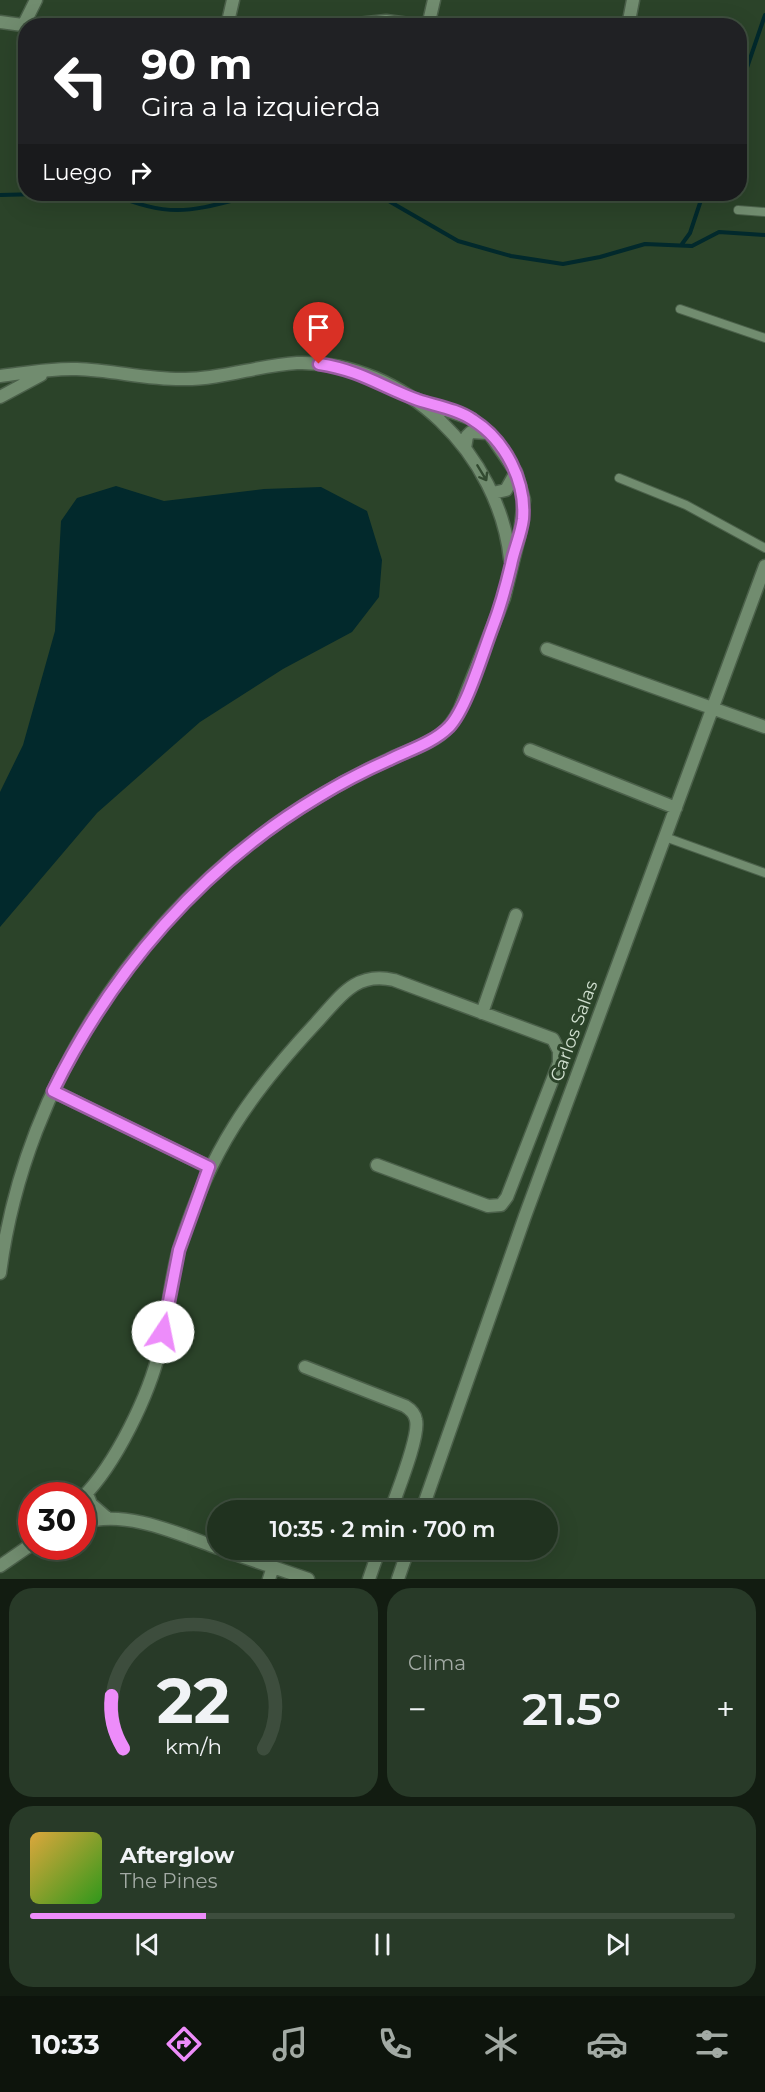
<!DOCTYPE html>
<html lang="es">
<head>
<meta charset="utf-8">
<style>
	:root { --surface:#20321f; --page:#283a28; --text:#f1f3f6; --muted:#a2aaa4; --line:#3d4d3d; --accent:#ed8cfa }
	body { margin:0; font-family:Montserrat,sans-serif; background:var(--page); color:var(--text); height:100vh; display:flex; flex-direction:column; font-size:22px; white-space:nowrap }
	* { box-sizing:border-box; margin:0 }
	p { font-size:20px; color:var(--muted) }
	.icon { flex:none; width:33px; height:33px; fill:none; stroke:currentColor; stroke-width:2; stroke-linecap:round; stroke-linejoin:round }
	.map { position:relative; height:1579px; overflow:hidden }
	.side { display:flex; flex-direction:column; gap:9px; padding:9px; background:#121c11; flex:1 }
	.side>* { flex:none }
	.guide { position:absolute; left:18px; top:18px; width:729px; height:183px; border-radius:24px; box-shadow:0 6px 24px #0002,0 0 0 2px var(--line); background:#202124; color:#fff; overflow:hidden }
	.speed { position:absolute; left:18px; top:1482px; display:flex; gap:12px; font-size:30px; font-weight:700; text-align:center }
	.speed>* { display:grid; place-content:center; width:78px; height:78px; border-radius:50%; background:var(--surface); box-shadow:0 6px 24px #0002,0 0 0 2px var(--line); line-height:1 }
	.speed .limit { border:9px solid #d22; background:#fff; color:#111 }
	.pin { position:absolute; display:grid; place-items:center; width:51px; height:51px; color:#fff; margin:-62px -26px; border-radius:50% 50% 50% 0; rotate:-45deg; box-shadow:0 0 6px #0007 }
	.pin .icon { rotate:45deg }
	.me { position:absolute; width:66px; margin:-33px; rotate:11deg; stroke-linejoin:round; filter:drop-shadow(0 0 4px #0008) }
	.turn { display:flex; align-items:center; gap:21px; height:126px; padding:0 24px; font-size:27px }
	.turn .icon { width:78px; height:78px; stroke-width:2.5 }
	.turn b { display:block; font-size:42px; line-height:51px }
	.then { display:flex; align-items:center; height:57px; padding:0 24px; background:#0003; gap:12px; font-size:22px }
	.big { font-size:45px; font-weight:600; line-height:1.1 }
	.side .widget { flex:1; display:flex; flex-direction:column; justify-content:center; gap:9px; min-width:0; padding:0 21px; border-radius:24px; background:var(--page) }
	.side .dial { align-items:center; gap:0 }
	.dial svg { height:156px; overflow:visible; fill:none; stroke:var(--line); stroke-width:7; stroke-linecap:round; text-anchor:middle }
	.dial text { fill:var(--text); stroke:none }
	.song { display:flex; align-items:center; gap:18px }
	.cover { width:72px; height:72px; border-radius:9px; background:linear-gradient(135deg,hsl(40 70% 55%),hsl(110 70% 35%)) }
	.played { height:6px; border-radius:3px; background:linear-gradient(90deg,var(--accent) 25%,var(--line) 25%) }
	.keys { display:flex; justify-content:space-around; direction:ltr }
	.heat { display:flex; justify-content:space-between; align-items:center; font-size:33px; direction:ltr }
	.side .tiles { flex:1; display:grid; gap:9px; grid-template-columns:1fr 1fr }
	.widget:last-child { grid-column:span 2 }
	.trip { position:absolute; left:207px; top:1500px; width:351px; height:60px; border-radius:30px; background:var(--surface); box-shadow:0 6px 24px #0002,0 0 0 2px var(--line); font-weight:600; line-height:60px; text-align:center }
	.dock { display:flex; height:96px; justify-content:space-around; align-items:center; background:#0d140c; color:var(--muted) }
	.dock .icon { width:42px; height:42px }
	.dock .active { color:var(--accent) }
	.dock b { font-size:27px; color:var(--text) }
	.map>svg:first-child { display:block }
	.water { fill:#02292c }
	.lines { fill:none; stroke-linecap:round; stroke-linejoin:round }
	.stream { stroke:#02292c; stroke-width:4 }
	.service-casing { stroke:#4b604a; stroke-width:10 }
	.minor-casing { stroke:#4b604a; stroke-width:15 }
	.service { stroke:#718c6f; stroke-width:8 }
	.minor { stroke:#718c6f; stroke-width:12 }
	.oneway { stroke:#324a30 }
	.route-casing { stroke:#9a5ba2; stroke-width:15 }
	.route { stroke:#ed8cfa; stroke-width:10 }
	.labels { text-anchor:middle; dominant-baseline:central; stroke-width:6; stroke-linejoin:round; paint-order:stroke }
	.street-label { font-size:18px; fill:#d1e0d0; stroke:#2b4329 }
</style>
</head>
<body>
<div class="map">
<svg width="765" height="1579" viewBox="0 0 765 1579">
	<rect width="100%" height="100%" fill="#2b4329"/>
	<path class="water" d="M116,486L164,501L264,489L321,487L367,511L382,560L379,597L352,632L283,669L200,722L97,813L0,927V792L23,745L55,631L61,521L77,498Z"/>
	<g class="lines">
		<path class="stream" d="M740,88L765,15
			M112,194C175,221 196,209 259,194
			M359,194L387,200L458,241L511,256L563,264L600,257L645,244L692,246L719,232L765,235
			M0,195L40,194
			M682,244L690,233L703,194"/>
		<g class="service-casing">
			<path id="service" d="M738,210L765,212
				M680,309L765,338
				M619,478L686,505L765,548
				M665,837L765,873"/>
		</g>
		<g class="minor-casing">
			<path id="minor" d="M0,22L30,26
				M24,24L36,0
				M227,26L233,0
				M339,26L386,21L424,26
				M428,26L434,0
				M628,26L633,0
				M0,376C25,373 51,368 77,369C113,370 148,380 185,379C223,379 259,365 297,363C406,360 499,455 510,559
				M0,397L41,375
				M465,448L467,436L471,432L487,433
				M493,493L506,490L516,472
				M547,649L765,727
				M530,750L676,808
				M482,1013L516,915
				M53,1091L209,1167
				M0,1273C25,1078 148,899 316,798C341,783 366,770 392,758C408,751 427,745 441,734C450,727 455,719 460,709L504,598L520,533L524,500L516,472L489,433L472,419L415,399
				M305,1367L405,1406C410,1409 415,1414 416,1420C420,1436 397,1492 391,1510
				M87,1494L91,1504L107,1518
				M82,1498C116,1464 149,1395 160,1349C168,1315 170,1279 180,1246C210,1151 249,1095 316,1023C340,997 355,971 394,980L553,1039L559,1051V1063L507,1197L501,1205L488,1206L377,1165
				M422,1510L525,1216L765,566
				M82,1523C125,1509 177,1533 218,1548
				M223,1550L308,1579
				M0,1566L32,1544
				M269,1579L273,1567
				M369,1579L379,1550
				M398,1579L408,1550"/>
		</g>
		<use href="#service" class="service"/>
		<use href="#minor" class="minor"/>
	</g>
	<defs><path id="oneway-shaft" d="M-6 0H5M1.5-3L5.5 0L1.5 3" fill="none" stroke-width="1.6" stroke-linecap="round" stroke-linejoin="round" transform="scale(1.5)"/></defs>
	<use class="oneway" href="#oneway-shaft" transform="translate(482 473) rotate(59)"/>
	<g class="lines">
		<g class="route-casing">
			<path id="route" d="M163,1332L179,1250L209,1167L53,1091C112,971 202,866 318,797C341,783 364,771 389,760C409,750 433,743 449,727C467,708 483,652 493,626C501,605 506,586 511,565C514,549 521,535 523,519C526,481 505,440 473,420C457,409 436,406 418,400C382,387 360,370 319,364"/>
		</g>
		<use href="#route" class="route"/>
	</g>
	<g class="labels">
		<g class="street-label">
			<text transform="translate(574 1031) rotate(-70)">Carlos Salas</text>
		</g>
	</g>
</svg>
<div class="speed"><div class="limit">30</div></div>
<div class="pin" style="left:319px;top:364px;background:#d93025"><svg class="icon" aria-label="arrive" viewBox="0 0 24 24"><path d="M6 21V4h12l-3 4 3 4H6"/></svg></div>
<svg class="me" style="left:163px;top:1332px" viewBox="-20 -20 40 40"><circle r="19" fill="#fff"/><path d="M0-13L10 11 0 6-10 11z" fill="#ed8cfa"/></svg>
<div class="trip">10:35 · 2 min · 700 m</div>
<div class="guide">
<div class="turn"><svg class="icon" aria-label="left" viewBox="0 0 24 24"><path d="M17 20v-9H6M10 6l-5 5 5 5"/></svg><div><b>90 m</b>Gira a la izquierda</div></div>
<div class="then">Luego<svg class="icon" aria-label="right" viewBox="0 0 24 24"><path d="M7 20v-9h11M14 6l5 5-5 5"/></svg></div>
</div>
</div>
<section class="side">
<div class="tiles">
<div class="widget dial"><svg viewBox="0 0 100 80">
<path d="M14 69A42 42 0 1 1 86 69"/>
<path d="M14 69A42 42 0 0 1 8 42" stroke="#ed8cfa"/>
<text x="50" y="56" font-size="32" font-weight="700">22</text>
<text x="50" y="72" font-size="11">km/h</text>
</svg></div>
<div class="widget"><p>Clima</p>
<div class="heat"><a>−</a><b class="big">21.5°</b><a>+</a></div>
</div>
<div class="widget">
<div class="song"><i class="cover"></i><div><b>Afterglow</b><p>The Pines</p></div></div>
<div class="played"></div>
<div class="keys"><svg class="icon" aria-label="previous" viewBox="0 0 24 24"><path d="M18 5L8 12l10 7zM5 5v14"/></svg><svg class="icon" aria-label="pause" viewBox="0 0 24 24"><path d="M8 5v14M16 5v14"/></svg><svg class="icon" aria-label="next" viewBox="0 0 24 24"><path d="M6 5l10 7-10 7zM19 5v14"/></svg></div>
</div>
</div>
</section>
<nav class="dock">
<b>10:33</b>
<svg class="icon active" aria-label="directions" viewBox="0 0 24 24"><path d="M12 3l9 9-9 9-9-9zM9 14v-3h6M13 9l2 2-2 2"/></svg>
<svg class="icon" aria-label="music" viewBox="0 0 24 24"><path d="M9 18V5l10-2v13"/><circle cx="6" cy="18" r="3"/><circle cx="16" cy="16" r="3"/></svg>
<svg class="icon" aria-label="phone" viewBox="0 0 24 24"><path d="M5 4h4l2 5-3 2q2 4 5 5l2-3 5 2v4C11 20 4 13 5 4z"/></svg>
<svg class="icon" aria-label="climate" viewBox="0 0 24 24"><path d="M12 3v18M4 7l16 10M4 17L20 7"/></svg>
<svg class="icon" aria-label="car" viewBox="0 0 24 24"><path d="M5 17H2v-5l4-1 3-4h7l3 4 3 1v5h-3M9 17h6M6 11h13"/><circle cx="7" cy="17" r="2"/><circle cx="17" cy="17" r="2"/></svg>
<svg class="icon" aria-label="filters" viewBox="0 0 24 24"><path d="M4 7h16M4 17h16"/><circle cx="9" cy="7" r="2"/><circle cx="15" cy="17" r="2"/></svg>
</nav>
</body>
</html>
